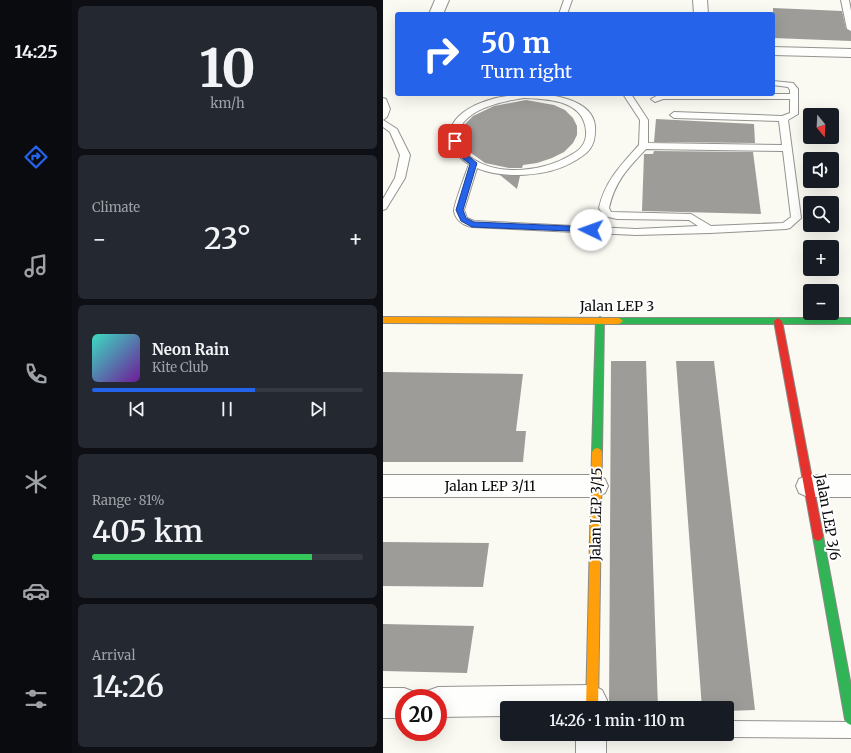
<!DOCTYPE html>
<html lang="en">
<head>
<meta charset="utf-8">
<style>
	:root { --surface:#171b24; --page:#242831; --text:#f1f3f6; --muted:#9ea1a6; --line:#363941; --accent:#2563eb }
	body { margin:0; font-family:Merriweather,serif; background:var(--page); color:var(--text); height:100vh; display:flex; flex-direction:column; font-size:15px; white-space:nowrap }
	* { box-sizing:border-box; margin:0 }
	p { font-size:13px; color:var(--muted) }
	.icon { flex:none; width:22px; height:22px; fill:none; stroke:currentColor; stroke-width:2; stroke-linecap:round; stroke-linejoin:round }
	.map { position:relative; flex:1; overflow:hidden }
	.details { display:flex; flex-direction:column; gap:6px; padding:6px; background:#0d0f14; width:311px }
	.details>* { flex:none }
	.hud { position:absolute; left:12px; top:12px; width:380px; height:84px; border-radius:4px; box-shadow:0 4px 16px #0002; background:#2563eb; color:#fff; overflow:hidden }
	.needle { width:26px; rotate:162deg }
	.fabs { position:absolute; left:420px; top:108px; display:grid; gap:8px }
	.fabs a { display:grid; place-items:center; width:36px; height:36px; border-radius:4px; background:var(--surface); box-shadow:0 4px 16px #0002; font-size:20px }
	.speed { position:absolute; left:12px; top:689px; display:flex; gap:8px; font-size:20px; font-weight:700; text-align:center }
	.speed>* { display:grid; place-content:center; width:52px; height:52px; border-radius:50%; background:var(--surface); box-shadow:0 4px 16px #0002; line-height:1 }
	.speed .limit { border:6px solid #d22; background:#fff; color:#111 }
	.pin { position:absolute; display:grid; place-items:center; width:34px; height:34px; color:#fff; margin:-17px; border-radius:8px; box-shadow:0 2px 6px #0006 }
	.me { position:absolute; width:44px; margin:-22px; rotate:273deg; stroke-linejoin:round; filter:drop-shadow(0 0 3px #0008) }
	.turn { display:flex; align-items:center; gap:14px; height:84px; padding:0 20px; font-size:18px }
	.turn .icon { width:52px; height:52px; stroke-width:2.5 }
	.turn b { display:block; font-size:28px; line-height:34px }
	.big { font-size:30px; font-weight:600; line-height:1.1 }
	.details .card { flex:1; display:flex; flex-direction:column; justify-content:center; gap:6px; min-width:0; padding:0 14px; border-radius:6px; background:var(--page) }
	.details .dial { align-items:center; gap:0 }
	.dial b { font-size:52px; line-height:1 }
	.song { display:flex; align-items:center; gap:12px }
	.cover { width:48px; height:48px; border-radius:6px; background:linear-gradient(135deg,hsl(170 70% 55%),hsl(280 70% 35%)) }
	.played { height:4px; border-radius:2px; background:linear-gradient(90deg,var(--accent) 60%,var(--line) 60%) }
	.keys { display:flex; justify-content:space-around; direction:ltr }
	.heat { display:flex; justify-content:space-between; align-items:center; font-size:22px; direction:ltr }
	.charge { height:6px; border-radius:3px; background:linear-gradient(90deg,#34c759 81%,var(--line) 0) }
	.trip { position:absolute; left:117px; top:701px; width:234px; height:40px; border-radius:4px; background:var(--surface); box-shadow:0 4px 16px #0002; font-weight:600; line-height:40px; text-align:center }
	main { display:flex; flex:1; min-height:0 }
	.tabs { display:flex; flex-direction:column; width:72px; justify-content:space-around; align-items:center; background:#090b0e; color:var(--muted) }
	.tabs .icon { width:28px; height:28px }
	.tabs .current { color:var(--accent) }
	.tabs b { font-size:18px; color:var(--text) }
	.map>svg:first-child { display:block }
	.building { fill:#9d9c98 }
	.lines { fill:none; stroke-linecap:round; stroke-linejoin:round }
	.lane-casing { stroke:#949390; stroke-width:2 }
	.street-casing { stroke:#949390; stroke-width:2 }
	.fast-casing { stroke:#8a8a87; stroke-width:2 }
	.slow-casing { stroke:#8a8a87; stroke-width:2 }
	.jam-casing { stroke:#8a8a87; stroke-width:2 }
	.lane { fill:#fefefd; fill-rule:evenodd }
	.street { fill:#fefefd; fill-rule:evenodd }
	.fast { fill:#30b455; fill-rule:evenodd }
	.slow { fill:#ff9f0a; fill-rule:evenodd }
	.jam { fill:#e5322d; fill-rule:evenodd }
	.route { fill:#2563eb; stroke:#184099 }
	.labels { text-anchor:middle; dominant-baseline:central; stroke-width:4; stroke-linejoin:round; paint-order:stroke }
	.street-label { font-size:14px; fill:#0d0d0d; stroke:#fff }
</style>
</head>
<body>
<main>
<nav class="tabs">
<b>14:25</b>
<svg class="icon current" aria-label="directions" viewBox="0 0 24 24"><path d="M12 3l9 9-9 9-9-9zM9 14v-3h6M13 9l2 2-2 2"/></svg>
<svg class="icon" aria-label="music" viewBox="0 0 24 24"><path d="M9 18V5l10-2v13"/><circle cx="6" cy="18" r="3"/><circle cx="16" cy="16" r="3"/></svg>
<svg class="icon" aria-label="phone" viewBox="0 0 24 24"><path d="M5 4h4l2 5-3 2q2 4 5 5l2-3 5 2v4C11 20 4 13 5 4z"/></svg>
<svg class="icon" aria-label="climate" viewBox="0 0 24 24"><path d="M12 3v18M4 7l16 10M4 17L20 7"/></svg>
<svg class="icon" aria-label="car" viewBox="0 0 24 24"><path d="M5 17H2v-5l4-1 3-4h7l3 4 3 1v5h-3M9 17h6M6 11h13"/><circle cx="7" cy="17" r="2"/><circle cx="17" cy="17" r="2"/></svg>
<svg class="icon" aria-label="filters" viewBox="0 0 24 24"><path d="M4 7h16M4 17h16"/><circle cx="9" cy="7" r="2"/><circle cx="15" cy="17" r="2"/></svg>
</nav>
<section class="details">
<div class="card dial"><b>10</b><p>km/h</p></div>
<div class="card"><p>Climate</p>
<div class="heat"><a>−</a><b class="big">23°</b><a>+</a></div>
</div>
<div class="card">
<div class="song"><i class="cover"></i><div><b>Neon Rain</b><p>Kite Club</p></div></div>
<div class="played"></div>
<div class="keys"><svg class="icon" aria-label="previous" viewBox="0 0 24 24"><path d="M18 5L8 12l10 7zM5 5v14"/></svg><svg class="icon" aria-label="pause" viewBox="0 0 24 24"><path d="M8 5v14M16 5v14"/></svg><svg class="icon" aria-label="next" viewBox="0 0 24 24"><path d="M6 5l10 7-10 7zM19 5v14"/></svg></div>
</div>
<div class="card"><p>Range · 81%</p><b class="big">405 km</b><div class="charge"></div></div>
<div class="card"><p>Arrival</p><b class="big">14:26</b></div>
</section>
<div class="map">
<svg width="468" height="753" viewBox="0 0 468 753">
	<rect width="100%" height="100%" fill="#faf9f2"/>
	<path class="building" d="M390,8L459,11L463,29L468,32V41L390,38Z
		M143,100L171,105L182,110L190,118L194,126V135L190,143L181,152L169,158L154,163L140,165L139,168H126L102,163L84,150L79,142L78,132L82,124L90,116L111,106Z
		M273,119L371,124L372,143L271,142Z
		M271,151L370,152L378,214L259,211L261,154H270Z
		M117,175L137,176L134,189Z
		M228,361H263L275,708H226Z
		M293,361H331L372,710L344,711V708H319Z
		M0,372L140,374L133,431H143L140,462H0Z
		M0,542L106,543L100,587L0,586Z
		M0,624L91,626L84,673L0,671Z"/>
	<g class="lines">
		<g class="lane-casing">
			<path id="lane" d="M181,0H189L184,14H176Z
				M458,0H466L468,11V31L464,29Z
				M390,81L410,83L415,89V114L405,120L418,218L407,228L403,229L327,233L253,235L89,227C80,225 73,221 71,211C71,204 83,173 86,164C79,161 69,149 67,142C57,87 208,76 212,126C213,147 206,153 188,163C163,177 120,179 94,168L81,210L84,218L91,221L253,229L315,226L306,220L234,219L221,216L216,208C222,181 238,165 256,145L257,120L240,94H248L265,120V143L399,145L396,121L291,118L287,115L291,112L399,116L407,113V99H280L272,102L268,99L277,94H407V90L405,87L390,85ZM141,98C165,99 201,100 203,131C204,142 198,150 188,155C161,171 118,177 90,159C84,156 77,146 76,140C72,110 120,101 141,98ZM263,149L400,151L408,217L400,223L328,226L308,214L228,212L226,208C232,181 245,168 263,149Z
				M0,98L3,99L7,109L4,117L0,120Z
				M0,120L14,129L27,155L22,178L3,209L0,210V199L12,178L17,155L7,132L0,127Z
				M344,721L468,722V738L344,737L338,734H344Z"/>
		</g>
		<g class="street-casing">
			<path id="street" d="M52,0H66L60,14H46Z
				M310,0H324L325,14H311Z
				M390,47L468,49V57L390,55Z
				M0,475H213L222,479L225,486L222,493L213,497H0Z
				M425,475H468V497H425L416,493L413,486L416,479Z
				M209,685L219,690L224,700L221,708H124V716L55,717V698H42L44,691L55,687Z
				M0,688H21L32,692L34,698H21V718H0Z
				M193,734H223V753H193Z"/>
		</g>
		<g class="fast-casing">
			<path id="fast" d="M217,317L221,320L219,452L217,455L214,456L211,455L209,452L213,320Z
				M236,318H468V324H236L232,321Z
				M435,531L439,533L440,536L468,686V725L464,723L462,719L430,536L431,533Z"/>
		</g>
		<g class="slow-casing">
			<path id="slow" d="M0,317L236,318L240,321L236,324L0,323Z
				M214,448L217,449L219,452L215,708H203L209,452L211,449Z"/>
		</g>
		<g class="jam-casing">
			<path id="jam" d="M395,318L399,321L440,536L439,539L435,541L431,539L430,536L391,321Z"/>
		</g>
		<use href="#lane" class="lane"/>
		<use href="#street" class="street"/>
		<use href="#fast" class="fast"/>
		<use href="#slow" class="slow"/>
		<use href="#jam" class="jam"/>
	</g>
	<path class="route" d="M72,139L74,140L78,149L84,155L94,163L80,210L83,218L91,222L208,227L212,230L211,232L89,227L78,221L73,210L87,164C78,158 72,152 68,141Z"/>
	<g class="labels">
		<g class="street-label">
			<text x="234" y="306">Jalan LEP 3</text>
			<text x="107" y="486">Jalan LEP 3/11</text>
			<text transform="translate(213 514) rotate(-89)">Jalan LEP 3/15</text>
			<text transform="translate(445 517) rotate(80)">Jalan LEP 3/6</text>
		</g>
	</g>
</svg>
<div class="fabs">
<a><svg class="needle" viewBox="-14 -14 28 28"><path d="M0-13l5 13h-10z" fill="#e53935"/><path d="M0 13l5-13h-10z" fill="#9ea1a6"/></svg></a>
<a><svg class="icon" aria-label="sound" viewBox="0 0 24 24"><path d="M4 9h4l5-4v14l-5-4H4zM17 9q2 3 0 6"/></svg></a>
<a><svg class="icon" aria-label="search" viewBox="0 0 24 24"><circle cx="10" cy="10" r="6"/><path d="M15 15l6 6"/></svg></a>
<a>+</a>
<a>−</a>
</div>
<div class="speed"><div class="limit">20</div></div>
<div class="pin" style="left:72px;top:141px;background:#d93025"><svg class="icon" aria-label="arrive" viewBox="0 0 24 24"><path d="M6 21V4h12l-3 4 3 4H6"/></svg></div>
<svg class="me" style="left:208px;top:230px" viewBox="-20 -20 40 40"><circle r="19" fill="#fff"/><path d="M0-13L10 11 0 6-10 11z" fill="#2563eb"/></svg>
<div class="trip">14:26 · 1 min · 110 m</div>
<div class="hud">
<div class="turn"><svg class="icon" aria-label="right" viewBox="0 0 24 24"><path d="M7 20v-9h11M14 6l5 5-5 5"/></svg><div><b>50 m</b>Turn right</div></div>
</div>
</div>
</main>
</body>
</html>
